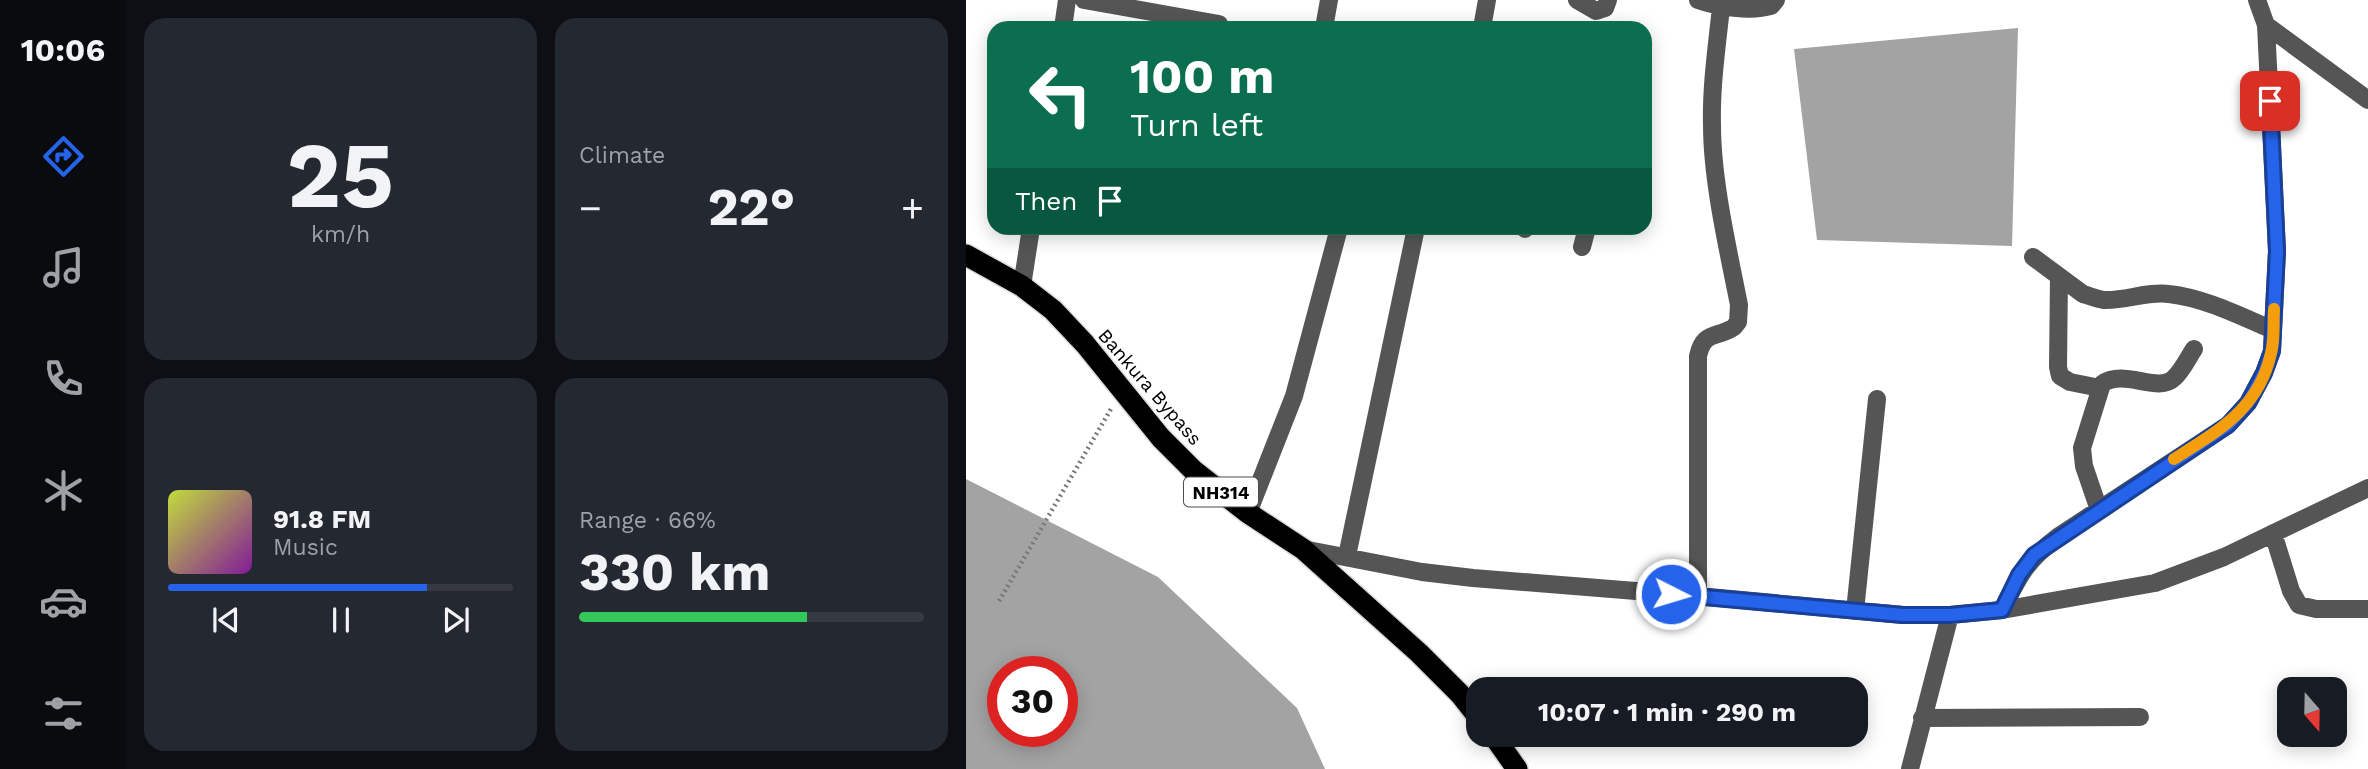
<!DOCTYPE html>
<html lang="en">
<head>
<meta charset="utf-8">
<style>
	:root { --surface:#171b24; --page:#242831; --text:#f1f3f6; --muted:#9ea1a6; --line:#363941; --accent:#2563eb }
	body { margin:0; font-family:"Work Sans",sans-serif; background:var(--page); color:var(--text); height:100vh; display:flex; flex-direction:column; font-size:26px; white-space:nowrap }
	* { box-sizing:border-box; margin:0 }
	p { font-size:23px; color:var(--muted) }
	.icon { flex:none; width:38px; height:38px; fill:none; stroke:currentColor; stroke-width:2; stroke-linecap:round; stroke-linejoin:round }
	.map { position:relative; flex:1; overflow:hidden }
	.panel { display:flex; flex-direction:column; gap:18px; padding:18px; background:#0d0f14; width:840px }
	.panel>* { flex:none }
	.hud { position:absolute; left:21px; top:21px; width:665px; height:214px; border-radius:21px; box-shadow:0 4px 18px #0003; background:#0b6e4f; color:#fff; overflow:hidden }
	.needle { width:46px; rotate:160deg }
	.fabs { position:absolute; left:1311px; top:677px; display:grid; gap:14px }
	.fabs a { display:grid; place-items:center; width:70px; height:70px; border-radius:14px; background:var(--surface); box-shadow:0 4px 18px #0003; font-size:35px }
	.speed { position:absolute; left:21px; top:656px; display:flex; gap:14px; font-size:35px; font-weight:700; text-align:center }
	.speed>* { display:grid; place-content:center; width:91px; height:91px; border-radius:50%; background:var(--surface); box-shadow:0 4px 18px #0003; line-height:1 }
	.speed .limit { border:10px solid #d22; background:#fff; color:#111 }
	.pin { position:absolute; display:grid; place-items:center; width:60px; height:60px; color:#fff; margin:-30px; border-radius:14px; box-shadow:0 4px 10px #0006 }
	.me { position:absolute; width:77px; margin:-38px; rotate:95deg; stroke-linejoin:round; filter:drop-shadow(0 0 5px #0008) }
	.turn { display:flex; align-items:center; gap:24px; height:147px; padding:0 28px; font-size:32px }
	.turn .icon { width:91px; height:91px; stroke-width:2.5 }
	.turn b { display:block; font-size:49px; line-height:60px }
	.then { display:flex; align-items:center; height:66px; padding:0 28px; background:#0003; gap:14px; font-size:26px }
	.big { font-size:52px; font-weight:700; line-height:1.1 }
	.panel .widget { flex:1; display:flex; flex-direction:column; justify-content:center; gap:10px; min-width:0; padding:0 24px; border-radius:21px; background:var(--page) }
	.panel .dial { align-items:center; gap:0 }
	.dial b { font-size:91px; line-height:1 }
	.song { display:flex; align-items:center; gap:21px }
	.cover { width:84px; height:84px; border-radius:10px; background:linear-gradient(135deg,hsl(70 70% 55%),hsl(290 70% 35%)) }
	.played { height:7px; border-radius:4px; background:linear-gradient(90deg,var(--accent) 75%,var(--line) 75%) }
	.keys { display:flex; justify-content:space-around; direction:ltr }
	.heat { display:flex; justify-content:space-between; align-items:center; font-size:38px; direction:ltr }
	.charge { height:10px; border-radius:5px; background:linear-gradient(90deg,#34c759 66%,var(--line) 0) }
	.panel .tiles { flex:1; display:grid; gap:18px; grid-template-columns:repeat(2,1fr) }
	.trip { position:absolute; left:500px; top:677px; width:402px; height:70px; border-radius:21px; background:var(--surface); box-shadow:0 4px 18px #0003; font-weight:700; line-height:70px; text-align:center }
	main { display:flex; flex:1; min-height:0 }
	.tabs { display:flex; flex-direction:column; width:126px; justify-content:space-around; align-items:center; background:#090b0e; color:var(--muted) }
	.tabs .icon { width:49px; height:49px }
	.tabs .current { color:var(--accent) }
	.tabs b { font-size:32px; color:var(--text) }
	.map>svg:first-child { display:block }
	.water { fill:#a3a3a3; fill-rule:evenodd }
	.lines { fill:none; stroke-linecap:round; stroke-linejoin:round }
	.highway-casing { stroke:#dbdbdb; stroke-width:24 }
	.path { stroke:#777; stroke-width:4.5; stroke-dasharray:2 3.5; stroke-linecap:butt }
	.minor { stroke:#555; stroke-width:18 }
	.highway { stroke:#000; stroke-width:21 }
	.route-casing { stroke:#184099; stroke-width:18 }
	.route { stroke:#2563eb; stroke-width:12 }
	.slow { stroke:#f59e0b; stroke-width:12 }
	.labels { text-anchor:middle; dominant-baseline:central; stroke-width:6; stroke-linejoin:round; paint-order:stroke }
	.shield { fill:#fff; stroke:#4c4c4c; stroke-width:2 }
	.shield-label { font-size:18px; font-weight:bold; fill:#000 }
	.street-label { font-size:19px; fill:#000; stroke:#fff }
</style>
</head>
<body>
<main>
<nav class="tabs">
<b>10:06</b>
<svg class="icon current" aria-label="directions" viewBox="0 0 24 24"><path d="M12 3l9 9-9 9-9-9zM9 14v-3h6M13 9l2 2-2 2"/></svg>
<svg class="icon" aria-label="music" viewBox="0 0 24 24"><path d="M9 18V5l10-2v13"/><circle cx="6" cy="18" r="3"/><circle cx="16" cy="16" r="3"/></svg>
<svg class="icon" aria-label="phone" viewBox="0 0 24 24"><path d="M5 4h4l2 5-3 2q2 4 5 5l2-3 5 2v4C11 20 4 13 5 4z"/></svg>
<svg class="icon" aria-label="climate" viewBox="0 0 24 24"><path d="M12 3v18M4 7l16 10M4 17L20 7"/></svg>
<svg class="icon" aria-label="car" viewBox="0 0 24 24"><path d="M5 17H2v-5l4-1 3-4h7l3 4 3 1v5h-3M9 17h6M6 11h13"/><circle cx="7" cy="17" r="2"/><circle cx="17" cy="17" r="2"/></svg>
<svg class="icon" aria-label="filters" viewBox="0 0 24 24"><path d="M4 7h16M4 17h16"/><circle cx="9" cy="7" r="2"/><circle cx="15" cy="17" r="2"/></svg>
</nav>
<section class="panel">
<div class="tiles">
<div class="widget dial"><b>25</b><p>km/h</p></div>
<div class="widget"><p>Climate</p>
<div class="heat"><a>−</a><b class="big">22°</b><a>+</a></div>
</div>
<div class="widget">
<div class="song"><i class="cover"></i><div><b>91.8 FM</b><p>Music</p></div></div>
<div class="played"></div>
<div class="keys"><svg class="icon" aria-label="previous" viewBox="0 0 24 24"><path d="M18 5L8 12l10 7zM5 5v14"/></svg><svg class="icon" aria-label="pause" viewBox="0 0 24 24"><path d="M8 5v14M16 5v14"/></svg><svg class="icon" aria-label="next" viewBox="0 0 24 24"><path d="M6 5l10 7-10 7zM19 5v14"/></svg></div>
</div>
<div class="widget"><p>Range · 66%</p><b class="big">330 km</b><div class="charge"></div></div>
</div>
</section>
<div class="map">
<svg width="1402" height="769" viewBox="0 0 1402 769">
	<rect width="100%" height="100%" fill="#fff"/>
	<path class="water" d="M1052,28L1046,246L851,240L828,49Z
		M0,479L192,577L331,708L359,769H0ZM37,672H96V732H37Z"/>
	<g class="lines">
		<g class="highway-casing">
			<path id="highway" d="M0,255L56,286L87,310L119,344L195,438L227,470L282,513L337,549L453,653L494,694L513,718
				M527,735L551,769"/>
		</g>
		<path class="path" d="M33,601L145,409"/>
		<path class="minor" d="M118,0L253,24
			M611,0L630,11L639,8L642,0
			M732,0C752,7 785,12 805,6L810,0
			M1291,0L1300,25L1402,100
			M97,28L101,0
			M358,28L363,0
			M516,28L521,0
			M559,229V228
			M616,247L621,228
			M1067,257L1117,294C1124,296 1131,299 1138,300C1160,301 1181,291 1203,294C1239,298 1274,316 1307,330
			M1093,277L1092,367L1094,376L1104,382L1134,388
			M56,286L65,228
			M1133,510L1118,466L1116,448L1136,384C1158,368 1192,394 1208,378C1216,371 1222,358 1228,349
			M282,513L328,396L373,228
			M1307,533L1325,591L1333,605L1350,609H1402
			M337,549L456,572L507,578L732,596L937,615H984L1036,610L1189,583L1258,557L1402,488
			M381,556L450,228
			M732,596V356C738,330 750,339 768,327L772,322L773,305C762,249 746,181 746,125C745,85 751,46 755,7
			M1036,610C1054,574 1060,561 1093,536L1262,425L1282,403L1298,373L1306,351L1311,251L1300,25
			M889,611L911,399
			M956,718L1174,717
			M944,769L984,615"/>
		<use href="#highway" class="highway"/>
	</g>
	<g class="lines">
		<g class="route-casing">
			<path id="route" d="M705,594L937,615H984L1036,610L1053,575L1068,555L1262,425L1282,403L1298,373L1306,351L1311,251L1304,101"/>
		</g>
		<use href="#route" class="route"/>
		<path class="slow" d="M1208,459C1252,431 1293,409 1305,353C1309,339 1307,323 1308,309"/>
	</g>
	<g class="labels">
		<rect class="shield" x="218" y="477.5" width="74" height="29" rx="5"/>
		<g class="shield-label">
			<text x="255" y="492">NH314</text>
		</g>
		<g class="street-label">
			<text transform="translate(184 387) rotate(49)">Bankura Bypass</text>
		</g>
	</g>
</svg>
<div class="fabs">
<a><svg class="needle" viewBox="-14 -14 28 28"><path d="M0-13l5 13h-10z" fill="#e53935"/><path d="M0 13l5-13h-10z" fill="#9ea1a6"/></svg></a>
</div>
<div class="speed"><div class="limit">30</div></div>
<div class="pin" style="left:1304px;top:101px;background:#d93025"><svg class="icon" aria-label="arrive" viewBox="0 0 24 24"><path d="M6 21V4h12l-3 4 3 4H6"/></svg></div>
<svg class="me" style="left:705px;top:594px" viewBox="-20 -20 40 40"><circle r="17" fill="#2563eb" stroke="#fff" stroke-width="3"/><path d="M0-11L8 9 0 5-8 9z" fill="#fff"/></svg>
<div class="trip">10:07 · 1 min · 290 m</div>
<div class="hud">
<div class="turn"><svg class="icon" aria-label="left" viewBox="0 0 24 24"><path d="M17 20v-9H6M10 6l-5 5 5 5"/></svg><div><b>100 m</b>Turn left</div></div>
<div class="then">Then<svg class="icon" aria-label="arrive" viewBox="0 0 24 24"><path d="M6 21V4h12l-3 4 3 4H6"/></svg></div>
</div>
</div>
</main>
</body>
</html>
